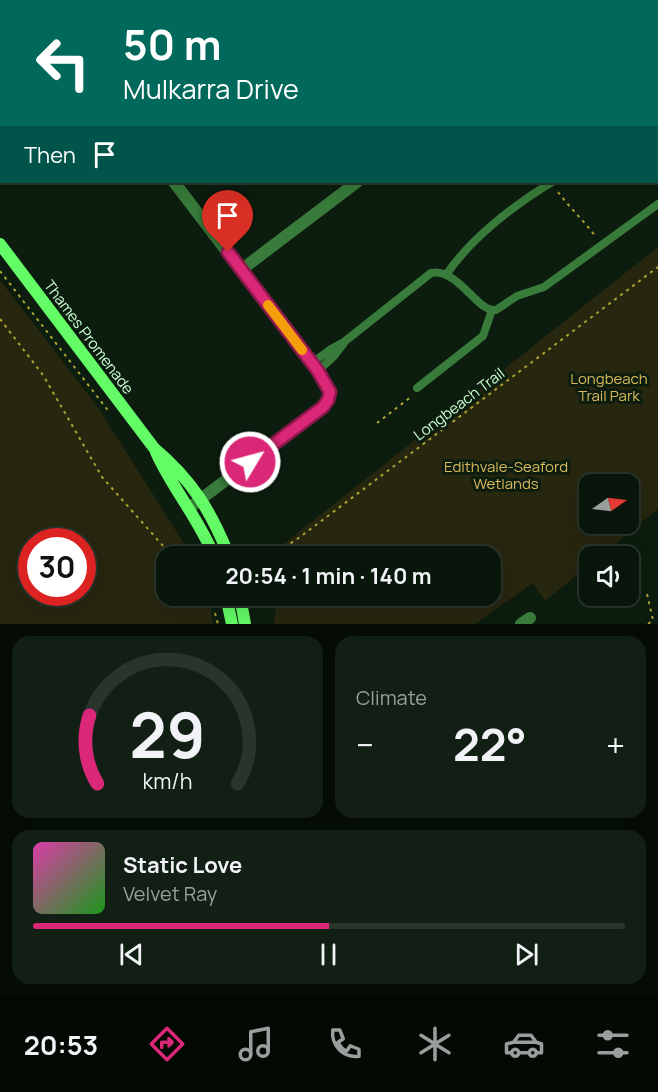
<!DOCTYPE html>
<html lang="en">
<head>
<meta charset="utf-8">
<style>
	:root { --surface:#09160b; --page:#121f14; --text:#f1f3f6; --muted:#999f9d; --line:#29352c; --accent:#db2777 }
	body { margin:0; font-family:Manrope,sans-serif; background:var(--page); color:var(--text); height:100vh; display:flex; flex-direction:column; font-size:22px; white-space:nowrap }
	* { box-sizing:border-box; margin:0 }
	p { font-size:20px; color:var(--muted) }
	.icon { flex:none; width:33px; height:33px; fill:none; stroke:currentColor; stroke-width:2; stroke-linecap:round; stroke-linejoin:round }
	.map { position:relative; height:624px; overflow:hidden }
	.sheet { display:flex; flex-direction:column; gap:12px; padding:12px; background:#050c06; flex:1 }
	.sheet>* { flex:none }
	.guide { position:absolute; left:0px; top:0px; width:658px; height:183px; box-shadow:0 6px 24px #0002,0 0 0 2px var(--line); background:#00695c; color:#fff; overflow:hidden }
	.needle { width:39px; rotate:76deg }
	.fabs { position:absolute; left:579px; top:474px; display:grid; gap:12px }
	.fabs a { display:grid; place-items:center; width:60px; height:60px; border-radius:12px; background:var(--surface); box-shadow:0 6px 24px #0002,0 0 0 2px var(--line); font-size:30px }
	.speed { position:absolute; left:18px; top:528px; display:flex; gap:12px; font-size:30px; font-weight:700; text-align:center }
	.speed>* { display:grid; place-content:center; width:78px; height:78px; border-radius:50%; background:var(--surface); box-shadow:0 6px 24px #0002,0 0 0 2px var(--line); line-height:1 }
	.speed .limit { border:9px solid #d22; background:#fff; color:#111 }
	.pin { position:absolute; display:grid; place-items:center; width:51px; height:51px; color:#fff; margin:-62px -26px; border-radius:50% 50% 50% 0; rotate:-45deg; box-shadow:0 0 6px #0007 }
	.pin .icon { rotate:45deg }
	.me { position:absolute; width:66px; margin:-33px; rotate:53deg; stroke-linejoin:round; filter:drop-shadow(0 0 4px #0008) }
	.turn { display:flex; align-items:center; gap:21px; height:126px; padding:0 24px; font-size:27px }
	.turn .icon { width:78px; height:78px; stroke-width:2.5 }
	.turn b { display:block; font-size:42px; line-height:51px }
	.then { display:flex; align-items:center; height:57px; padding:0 24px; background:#0003; gap:12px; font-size:22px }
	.big { font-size:45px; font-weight:700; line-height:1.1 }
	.sheet .tile { flex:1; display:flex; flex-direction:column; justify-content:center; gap:9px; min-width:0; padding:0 21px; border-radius:18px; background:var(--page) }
	.sheet .dial { align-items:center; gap:0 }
	.dial svg { height:156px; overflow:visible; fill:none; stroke:var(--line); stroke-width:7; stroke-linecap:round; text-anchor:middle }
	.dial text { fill:var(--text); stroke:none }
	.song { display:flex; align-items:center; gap:18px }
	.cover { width:72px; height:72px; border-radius:9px; background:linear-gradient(135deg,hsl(320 70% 55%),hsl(120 70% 35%)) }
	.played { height:6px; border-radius:3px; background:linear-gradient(90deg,var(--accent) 50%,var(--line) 50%) }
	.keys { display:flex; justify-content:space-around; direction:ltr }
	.heat { display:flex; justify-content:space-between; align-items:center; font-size:33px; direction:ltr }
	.sheet .tiles { flex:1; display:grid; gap:12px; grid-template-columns:1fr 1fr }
	.tile:last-child { grid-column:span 2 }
	.trip { position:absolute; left:156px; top:546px; width:345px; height:60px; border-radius:18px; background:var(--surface); box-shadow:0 6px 24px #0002,0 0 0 2px var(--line); font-weight:700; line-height:60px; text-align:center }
	.tab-bar { display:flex; height:96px; justify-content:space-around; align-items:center; background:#040904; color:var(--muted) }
	.tab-bar .icon { width:42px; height:42px }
	.tab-bar .current { color:var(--accent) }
	.tab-bar b { font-size:27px; color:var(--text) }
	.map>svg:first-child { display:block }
	.green { fill:#27260f; fill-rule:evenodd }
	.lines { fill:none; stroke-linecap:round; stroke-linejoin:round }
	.path { stroke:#aca330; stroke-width:2; stroke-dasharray:3 4.5; stroke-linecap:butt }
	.lane { stroke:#387b3a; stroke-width:8 }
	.street { stroke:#387b3a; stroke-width:12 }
	.secondary { stroke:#63fb66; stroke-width:12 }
	.route-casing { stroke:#8e194d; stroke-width:15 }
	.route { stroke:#db2777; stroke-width:10 }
	.slow { stroke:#f59e0b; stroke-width:10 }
	.labels { text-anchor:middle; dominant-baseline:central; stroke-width:6; stroke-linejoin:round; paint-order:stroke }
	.street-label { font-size:15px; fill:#cafecf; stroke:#0c1d0f }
	.park-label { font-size:15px; fill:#dbb959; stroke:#0c1d0f }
</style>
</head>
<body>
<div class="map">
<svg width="658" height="624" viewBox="0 0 658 624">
	<rect width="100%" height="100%" fill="#0c1d0f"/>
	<path class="green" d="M658,247V509L600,556H590L589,565L545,601L533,583L475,624H274L277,596H490V556H272L271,554ZM590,484H628V524H590Z
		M0,280L97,406L192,556H166V596H209L213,624H0ZM32,542H82V592H32Z"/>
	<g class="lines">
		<path class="path" d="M558,192C570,208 584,221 596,237
			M0,271L110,413
			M0,319L43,375L102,477L172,556
			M377,423L412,396
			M272,556L300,537L658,267
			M647,594L653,620L648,624
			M215,613L218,624"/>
		<path class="lane" d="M657,171L658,172
			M446,275C471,238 514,205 552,182
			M312,363L331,349L344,342L431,273C459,268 476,312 496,310L517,296L544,287L658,204
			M318,371L334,356L344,343
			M417,388L483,336L492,310"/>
		<path class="street" d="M37,0L38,2
			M238,0L239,2
			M429,0L431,2
			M619,0L620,2
			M657,67L658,68
			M174,182L318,371L330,392L328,400L323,407L189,508
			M241,270L357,182
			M521,624L530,618"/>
		<path class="secondary" d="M0,244L154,448C192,480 211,511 229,556
			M156,452C172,488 199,519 214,556
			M226,596L232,624
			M240,596L245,624"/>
	</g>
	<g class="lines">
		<g class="route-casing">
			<path id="route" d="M228,252L318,371L330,392L328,400L323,407L250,462"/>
		</g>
		<use href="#route" class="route"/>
		<path class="slow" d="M268,305L302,350"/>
	</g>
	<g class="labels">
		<g class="street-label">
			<text transform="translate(89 337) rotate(53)">Thames Promenade</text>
			<text transform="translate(459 404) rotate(-37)">Longbeach Trail</text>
		</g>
		<g class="park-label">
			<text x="609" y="378">Longbeach<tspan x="609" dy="17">Trail Park</tspan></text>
			<text x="506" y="466">Edithvale-Seaford<tspan x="506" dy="17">Wetlands</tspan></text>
		</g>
	</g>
</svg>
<div class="fabs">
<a><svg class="needle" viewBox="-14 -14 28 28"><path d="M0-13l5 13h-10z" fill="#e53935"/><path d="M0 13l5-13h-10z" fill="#999f9d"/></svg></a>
<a><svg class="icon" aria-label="sound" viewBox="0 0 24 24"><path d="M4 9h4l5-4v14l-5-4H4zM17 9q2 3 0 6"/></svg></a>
</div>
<div class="speed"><div class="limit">30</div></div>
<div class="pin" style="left:228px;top:252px;background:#d93025"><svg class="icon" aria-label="arrive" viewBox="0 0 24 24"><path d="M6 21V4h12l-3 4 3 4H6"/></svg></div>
<svg class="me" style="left:250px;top:462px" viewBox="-20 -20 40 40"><circle r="17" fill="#db2777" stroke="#fff" stroke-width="3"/><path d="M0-11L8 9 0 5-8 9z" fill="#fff"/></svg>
<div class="trip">20:54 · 1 min · 140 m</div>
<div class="guide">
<div class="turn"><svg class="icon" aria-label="left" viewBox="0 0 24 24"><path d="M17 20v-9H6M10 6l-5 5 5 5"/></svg><div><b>50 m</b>Mulkarra Drive</div></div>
<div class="then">Then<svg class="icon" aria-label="arrive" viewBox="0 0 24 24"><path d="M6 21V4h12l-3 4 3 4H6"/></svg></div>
</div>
</div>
<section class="sheet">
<div class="tiles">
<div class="tile dial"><svg viewBox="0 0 100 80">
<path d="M14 69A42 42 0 1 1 86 69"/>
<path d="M14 69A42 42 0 0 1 10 34" stroke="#db2777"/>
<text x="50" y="56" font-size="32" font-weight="700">29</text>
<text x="50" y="72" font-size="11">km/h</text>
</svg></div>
<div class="tile"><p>Climate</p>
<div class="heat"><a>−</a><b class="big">22°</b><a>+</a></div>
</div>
<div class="tile">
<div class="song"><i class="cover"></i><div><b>Static Love</b><p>Velvet Ray</p></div></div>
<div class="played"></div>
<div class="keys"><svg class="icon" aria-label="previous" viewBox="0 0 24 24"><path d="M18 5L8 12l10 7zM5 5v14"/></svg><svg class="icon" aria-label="pause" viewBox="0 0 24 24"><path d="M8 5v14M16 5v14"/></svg><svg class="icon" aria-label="next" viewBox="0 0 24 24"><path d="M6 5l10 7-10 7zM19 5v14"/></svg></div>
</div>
</div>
</section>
<nav class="tab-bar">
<b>20:53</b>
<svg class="icon current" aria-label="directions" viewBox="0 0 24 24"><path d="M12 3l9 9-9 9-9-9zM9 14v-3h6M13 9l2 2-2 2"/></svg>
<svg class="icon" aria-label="music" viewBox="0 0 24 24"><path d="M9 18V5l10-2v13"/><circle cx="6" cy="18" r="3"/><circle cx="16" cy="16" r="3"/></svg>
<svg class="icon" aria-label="phone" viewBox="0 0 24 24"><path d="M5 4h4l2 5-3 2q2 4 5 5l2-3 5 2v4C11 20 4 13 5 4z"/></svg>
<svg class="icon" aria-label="climate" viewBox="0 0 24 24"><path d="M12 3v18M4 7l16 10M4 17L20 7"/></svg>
<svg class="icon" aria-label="car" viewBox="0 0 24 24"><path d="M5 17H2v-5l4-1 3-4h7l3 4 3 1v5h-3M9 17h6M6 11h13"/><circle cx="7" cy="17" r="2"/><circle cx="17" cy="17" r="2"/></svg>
<svg class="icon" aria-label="filters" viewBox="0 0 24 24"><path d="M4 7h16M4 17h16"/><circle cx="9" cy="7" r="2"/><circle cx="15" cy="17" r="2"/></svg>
</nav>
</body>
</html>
